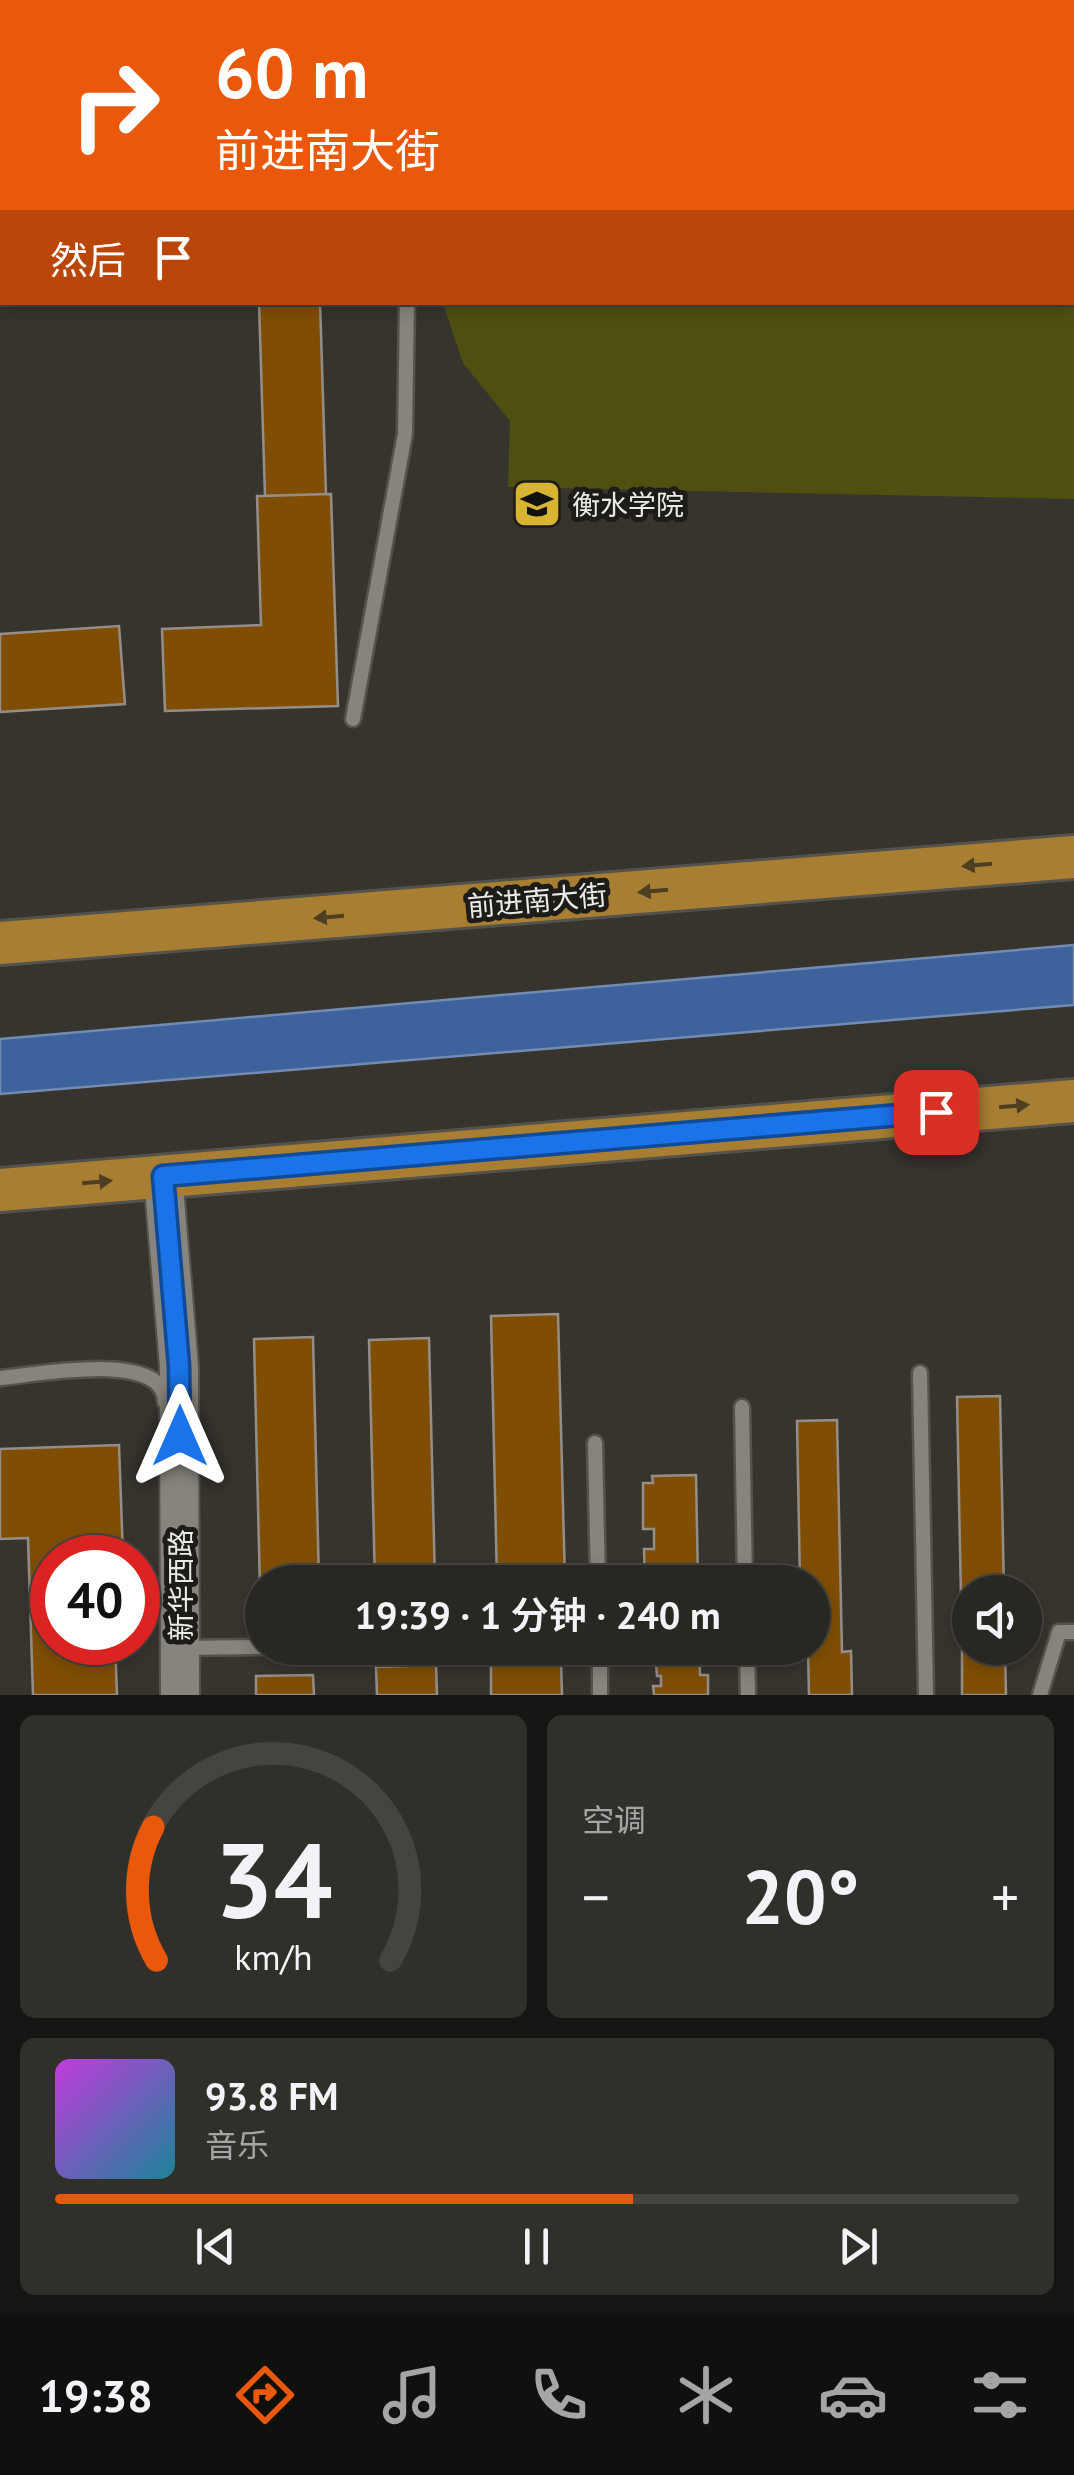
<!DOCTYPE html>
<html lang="zh">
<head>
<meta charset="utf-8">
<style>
	:root { --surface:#292722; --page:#312f2a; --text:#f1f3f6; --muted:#a5a5a5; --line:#454440; --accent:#ea580c }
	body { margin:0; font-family:"PT Sans","Noto Sans SC",sans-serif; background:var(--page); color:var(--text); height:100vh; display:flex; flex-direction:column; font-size:38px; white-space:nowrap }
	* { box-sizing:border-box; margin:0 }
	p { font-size:32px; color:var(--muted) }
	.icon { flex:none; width:55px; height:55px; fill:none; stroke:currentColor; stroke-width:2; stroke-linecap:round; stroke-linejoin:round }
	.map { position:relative; height:1695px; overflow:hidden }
	.details { display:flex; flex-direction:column; gap:20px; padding:20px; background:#171513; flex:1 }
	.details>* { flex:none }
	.hud { position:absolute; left:0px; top:0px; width:1075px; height:305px; box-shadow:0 5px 15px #0003,0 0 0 2px var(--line); background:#ea580c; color:#fff; overflow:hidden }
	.controls { position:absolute; left:952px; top:1575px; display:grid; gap:20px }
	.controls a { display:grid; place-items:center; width:90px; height:90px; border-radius:50%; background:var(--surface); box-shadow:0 5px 15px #0003,0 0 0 2px var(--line); font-size:50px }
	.speed { position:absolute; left:30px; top:1535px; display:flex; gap:20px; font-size:50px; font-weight:700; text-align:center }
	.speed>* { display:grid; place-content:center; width:130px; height:130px; border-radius:50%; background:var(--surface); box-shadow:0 5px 15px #0003,0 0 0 2px var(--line); line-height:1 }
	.speed .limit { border:15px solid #d22; background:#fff; color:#111 }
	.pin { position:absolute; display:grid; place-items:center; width:85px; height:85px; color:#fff; margin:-42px; border-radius:20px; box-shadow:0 5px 15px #0006 }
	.me { position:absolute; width:110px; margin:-55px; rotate:0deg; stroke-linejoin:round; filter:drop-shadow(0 0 8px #0008) }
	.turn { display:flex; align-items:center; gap:35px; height:210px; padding:0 50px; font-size:45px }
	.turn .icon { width:130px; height:130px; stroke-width:2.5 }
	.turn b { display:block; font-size:70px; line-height:85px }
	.then { display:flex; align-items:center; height:95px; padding:0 50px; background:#0003; gap:20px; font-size:38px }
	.big { font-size:75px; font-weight:600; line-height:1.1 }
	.details .card { flex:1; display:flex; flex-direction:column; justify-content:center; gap:15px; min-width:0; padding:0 35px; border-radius:15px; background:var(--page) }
	.details .dial { align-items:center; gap:0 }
	.dial svg { height:260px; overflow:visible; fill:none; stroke:var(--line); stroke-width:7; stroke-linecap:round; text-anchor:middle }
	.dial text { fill:var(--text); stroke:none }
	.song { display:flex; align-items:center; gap:30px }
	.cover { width:120px; height:120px; border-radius:15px; background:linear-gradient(135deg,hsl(290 70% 55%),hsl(190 70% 35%)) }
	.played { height:10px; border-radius:5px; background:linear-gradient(90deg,var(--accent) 60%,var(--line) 60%) }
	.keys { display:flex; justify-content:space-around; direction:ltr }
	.heat { display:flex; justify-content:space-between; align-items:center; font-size:55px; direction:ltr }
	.details .tiles { flex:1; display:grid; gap:20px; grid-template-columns:1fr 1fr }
	.card:last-child { grid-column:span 2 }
	.trip { position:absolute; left:245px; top:1565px; width:585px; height:100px; border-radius:50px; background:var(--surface); box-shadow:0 5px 15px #0003,0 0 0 2px var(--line); font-weight:600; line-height:100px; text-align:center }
	.tabs { display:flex; height:160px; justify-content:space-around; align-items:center; background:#10100e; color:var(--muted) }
	.tabs .icon { width:70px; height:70px }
	.tabs .selected { color:var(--accent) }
	.tabs b { font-size:45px; color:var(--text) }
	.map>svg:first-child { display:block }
	.green { fill:#4f5010 }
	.water { fill:#3e629b; stroke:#728bb2; stroke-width:2.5 }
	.building { fill:#7f4e04; stroke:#948e88; stroke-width:2.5 }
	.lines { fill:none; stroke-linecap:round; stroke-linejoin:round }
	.lane-casing { stroke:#54524c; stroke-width:19 }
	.secondary-casing { stroke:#54524c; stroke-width:42 }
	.primary-casing { stroke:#54524c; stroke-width:48 }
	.lane { stroke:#87847d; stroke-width:14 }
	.secondary { stroke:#87847d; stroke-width:38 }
	.primary { stroke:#a87f32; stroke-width:42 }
	.oneway { fill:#4e3f22 }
	.route-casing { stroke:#114b97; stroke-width:25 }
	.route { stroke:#1a73e8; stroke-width:18 }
	.labels { text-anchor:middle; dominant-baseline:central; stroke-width:10; stroke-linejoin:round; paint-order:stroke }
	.poi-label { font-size:28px; fill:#eceae6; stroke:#1d1c19; text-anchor:start }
	.street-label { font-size:28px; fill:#eceae6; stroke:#1d1c19 }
</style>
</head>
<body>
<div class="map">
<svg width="1074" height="1695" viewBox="0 0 1074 1695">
	<rect width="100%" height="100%" fill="#37342e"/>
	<path class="green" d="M1074,62V499L508,487L510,421L463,363L443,303L1072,302Z"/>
	<path class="water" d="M1074,945V1005L0,1094V1039Z"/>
	<path class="building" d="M158,0H269V2H158Z
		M475,0H1074V43L1072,2Z
		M259,302H320L326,494L265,496Z
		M331,494L338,706L165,711L162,629L261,625L257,496Z
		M119,626L125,704L0,712V634Z
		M558,1314L565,1582H497L491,1316Z
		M313,1337L319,1582H262L261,1632L254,1339Z
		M429,1338L435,1582H375L369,1340Z
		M1000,1396L1004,1592H970V1648H1005L962,1649L957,1397Z
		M837,1420L842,1652L851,1651L852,1695H809L808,1652H802V1648H812V1582H800L797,1421Z
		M119,1445L123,1556L52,1558V1642H115L117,1695H33L28,1538L0,1539V1449Z
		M696,1475L698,1582H645L644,1549H654V1529H643V1483H653L652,1476Z
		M646,1648H699L700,1675H708V1695H654L653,1686H661V1676H657L656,1664L646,1665Z
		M1005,1648L1006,1695H962V1649Z
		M561,1660L562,1695H491V1661Z
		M436,1665L437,1695H377L376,1667Z
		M313,1675L314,1695H256V1676Z"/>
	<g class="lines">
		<g class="lane-casing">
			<path id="lane" d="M135,2V0
				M412,2V0
				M0,107H2
				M353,719L405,434L407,302
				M920,1373L926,1695
				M0,1378C36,1375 165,1349 165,1402
				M742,1407L745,1582
				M595,1443L598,1582
				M181,1648L262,1647
				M600,1648V1695
				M747,1648L748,1695
				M1040,1695L1059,1632H1074"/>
		</g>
		<g class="secondary-casing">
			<path id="secondary" d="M163,1176L179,1366L180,1695"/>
		</g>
		<g class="primary-casing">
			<path id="primary" d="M0,943L1074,857
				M0,1190L1074,1101"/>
		</g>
		<use href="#lane" class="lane"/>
		<use href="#secondary" class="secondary"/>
		<use href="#primary" class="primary"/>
	</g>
	<defs><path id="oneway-solid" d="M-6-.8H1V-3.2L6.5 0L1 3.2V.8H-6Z" transform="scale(2.5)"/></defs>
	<g class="oneway">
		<use href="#oneway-solid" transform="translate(977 865) rotate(175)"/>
		<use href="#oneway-solid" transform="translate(653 891) rotate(175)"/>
		<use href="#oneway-solid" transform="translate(329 917) rotate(175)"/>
		<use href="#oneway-solid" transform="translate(1014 1106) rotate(-5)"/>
		<use href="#oneway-solid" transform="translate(97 1182) rotate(-5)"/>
	</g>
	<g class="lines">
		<g class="route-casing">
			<path id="route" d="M180,1436L179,1366L163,1176L936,1112"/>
		</g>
		<use href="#route" class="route"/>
	</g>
	<defs>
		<g id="university-square" transform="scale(2.5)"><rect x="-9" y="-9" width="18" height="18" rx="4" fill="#d8b434" stroke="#1d1c19"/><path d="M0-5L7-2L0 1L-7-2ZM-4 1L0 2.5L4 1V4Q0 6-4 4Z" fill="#111"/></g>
	</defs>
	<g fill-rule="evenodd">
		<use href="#university-square" x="537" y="504"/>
	</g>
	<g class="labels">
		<g class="poi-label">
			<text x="572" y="504">衡水学院</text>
		</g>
		<g class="street-label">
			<text transform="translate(537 900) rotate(-5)">前进南大街</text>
			<text transform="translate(180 1585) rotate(-90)">新华西路</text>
		</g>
	</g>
</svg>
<div class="controls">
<a><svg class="icon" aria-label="sound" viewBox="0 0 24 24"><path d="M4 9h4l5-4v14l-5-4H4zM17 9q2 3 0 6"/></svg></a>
</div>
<div class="speed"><div class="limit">40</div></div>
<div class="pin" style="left:936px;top:1112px;background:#d93025"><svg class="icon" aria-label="arrive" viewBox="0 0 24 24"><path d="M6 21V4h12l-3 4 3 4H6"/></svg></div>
<svg class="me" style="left:180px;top:1436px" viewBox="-20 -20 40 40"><path d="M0-17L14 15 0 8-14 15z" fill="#1a73e8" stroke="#fff" stroke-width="4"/></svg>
<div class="trip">19:39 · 1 分钟 · 240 m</div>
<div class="hud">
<div class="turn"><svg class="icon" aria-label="right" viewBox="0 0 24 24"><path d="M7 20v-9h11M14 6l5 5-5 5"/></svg><div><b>60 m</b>前进南大街</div></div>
<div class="then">然后<svg class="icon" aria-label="arrive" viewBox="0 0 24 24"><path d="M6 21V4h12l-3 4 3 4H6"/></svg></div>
</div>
</div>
<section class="details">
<div class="tiles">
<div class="card dial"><svg viewBox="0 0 100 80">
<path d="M14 69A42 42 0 1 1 86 69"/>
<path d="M14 69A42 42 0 0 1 13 28" stroke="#ea580c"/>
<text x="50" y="56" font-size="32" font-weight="700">34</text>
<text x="50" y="72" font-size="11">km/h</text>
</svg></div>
<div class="card"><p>空调</p>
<div class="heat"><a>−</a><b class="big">20°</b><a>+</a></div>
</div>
<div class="card">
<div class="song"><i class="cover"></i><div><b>93.8 FM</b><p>音乐</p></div></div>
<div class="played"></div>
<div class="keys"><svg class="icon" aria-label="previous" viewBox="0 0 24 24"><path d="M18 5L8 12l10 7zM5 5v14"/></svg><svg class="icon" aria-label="pause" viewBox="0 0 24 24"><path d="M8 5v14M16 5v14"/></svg><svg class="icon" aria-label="next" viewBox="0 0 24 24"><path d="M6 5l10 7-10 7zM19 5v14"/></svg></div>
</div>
</div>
</section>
<nav class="tabs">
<b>19:38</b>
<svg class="icon selected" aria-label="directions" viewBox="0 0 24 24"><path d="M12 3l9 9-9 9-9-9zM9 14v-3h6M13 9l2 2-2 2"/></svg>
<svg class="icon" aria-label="music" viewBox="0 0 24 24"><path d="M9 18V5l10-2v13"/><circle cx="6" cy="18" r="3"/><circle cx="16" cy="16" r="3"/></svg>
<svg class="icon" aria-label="phone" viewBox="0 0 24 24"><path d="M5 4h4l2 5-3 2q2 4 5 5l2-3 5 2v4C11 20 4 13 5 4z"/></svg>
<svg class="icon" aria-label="climate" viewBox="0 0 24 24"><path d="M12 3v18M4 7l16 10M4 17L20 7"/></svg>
<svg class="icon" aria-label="car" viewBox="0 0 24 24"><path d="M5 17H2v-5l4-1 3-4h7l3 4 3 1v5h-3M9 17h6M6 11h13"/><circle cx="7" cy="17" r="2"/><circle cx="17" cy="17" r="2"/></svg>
<svg class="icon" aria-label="filters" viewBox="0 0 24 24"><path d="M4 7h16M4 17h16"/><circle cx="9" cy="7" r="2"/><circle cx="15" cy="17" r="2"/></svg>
</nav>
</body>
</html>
